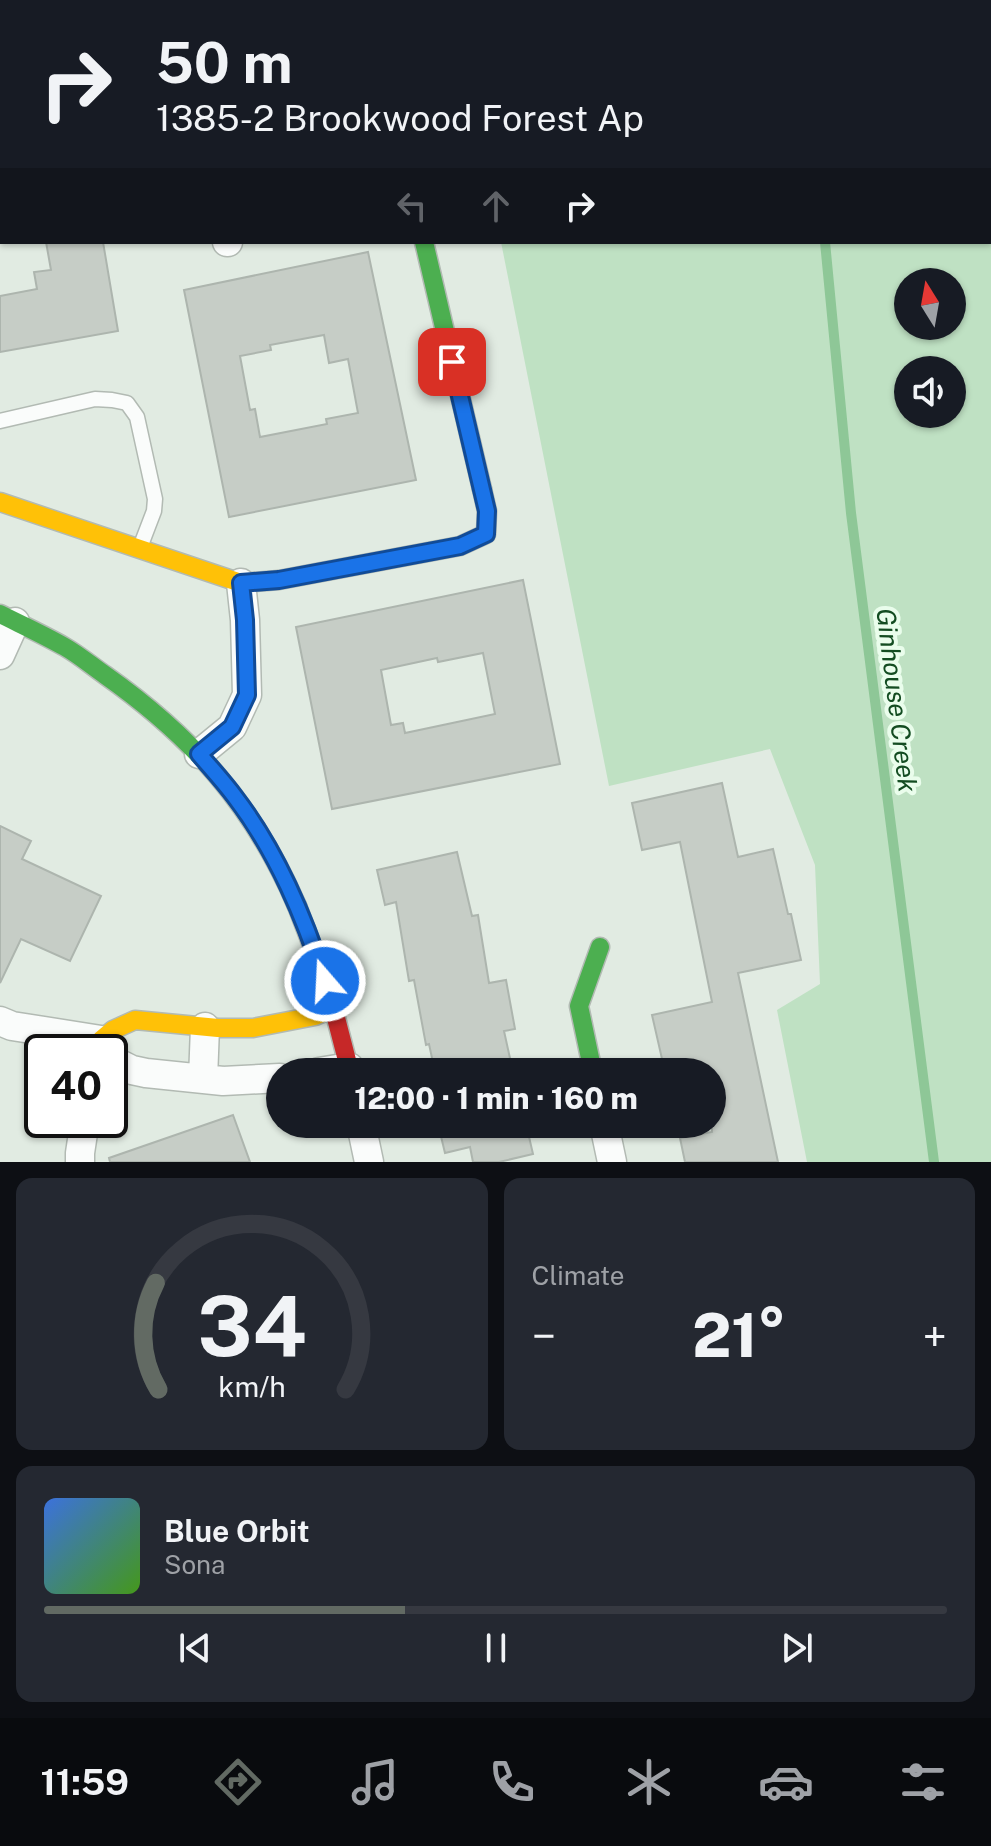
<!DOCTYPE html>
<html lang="en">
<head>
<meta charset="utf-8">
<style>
	:root { --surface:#171b24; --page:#242831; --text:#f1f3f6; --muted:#9ea1a6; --line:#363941; --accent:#626a63 }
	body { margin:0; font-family:"Public Sans",sans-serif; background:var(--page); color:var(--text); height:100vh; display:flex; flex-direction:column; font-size:30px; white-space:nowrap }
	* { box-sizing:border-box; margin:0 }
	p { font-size:26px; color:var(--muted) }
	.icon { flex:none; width:44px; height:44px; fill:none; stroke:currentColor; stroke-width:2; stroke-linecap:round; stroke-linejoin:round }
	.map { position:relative; height:1162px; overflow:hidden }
	.drawer { display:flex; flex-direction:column; gap:16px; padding:16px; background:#0d0f14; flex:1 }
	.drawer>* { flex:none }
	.hud { position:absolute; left:0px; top:0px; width:992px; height:244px; box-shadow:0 2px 6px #0004; background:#171b24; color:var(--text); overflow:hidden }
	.needle { width:52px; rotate:349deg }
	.fabs { position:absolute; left:894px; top:268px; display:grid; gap:16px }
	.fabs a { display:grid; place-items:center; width:72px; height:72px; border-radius:50%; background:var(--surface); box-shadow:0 2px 6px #0004; font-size:40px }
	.speed { position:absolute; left:24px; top:1034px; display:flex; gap:16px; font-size:40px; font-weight:700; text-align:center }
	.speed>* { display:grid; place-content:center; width:104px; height:104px; border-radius:50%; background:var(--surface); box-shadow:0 2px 6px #0004; line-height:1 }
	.speed .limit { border:4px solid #111; border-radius:12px; background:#fff; color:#111 }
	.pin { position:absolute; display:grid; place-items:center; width:68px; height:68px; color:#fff; margin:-34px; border-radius:16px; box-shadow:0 4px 12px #0006 }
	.me { position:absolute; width:88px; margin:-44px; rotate:341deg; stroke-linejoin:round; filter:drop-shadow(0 0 6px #0008) }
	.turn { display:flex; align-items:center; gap:28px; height:168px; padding:0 24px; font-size:36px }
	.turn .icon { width:104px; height:104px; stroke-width:2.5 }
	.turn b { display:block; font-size:56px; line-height:68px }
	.lanes { display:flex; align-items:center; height:76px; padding:0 24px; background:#0003; justify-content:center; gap:40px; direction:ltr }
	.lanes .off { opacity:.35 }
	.big { font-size:60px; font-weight:800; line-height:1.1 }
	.drawer .tile { flex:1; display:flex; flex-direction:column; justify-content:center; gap:12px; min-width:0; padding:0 28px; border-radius:16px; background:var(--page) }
	.drawer .dial { align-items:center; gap:0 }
	.dial svg { height:208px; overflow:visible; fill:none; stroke:var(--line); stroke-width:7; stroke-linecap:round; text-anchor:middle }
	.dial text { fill:var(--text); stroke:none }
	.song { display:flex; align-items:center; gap:24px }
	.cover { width:96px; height:96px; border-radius:12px; background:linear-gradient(135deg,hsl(220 70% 55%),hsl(100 70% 35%)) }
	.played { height:8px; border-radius:4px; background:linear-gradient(90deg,var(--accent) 40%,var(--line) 40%) }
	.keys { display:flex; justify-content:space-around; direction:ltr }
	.heat { display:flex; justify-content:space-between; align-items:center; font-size:44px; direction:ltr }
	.drawer .tiles { flex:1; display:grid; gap:16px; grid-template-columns:1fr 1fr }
	.tile:last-child { grid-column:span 2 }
	.trip { position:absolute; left:266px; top:1058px; width:460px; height:80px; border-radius:40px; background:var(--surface); box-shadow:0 2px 6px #0004; font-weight:800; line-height:80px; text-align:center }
	.tab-bar { display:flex; height:128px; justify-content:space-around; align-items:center; background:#090b0e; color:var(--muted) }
	.tab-bar .icon { width:56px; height:56px }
	.tab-bar .current { color:var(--accent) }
	.tab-bar b { font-size:36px; color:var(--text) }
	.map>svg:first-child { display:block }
	.green { fill:#bfe1c3; fill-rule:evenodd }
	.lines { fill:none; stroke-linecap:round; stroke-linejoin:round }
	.stream { stroke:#8ec797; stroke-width:10 }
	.building { fill:#c6cdc6; stroke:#adb5ae; stroke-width:2; fill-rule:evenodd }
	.lane-casing { stroke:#b2bab3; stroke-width:17 }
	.street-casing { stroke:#b2bab3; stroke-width:31 }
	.fast-casing { stroke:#b2bab3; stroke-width:21 }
	.slow-casing { stroke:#b2bab3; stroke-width:21 }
	.jam-casing { stroke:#b2bab3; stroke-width:21 }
	.lane { stroke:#fafcfb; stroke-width:14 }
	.street { stroke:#fafcfb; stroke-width:28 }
	.fast { stroke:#4caf50; stroke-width:18 }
	.slow { stroke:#ffc107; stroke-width:18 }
	.jam { stroke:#c62828; stroke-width:18 }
	.route-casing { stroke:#114b97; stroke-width:20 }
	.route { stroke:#1a73e8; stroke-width:14 }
	.labels { text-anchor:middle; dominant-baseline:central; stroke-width:8; stroke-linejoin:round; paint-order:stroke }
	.water-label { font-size:26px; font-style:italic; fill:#134c21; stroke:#eafdec }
</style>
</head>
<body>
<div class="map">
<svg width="991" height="1162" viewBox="0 0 991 1162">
	<rect width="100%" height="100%" fill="#e1ebe2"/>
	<path class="green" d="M453,0H991V1162H807L777,1010L820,984L815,865L770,749L609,786L501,242H990V2H453ZM908,282H952V326H908ZM908,370H952V414H908Z"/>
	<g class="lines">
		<path class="stream" d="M802,0V2
			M825,242L851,513L934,1162"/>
	</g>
	<path class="building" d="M46,242H103L118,331L0,352V296L37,289L34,272L51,270Z
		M368,252L416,480L229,517L184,290ZM324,335L329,363L348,359L358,413L326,419L327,424L260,437L255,409L250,410L240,356L271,350L270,345Z
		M523,580L560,764L332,809L296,627ZM483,653L495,714L405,733L403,723L391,725L381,670L437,658L438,662Z
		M722,783L738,857L773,849L788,914H791L801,960L738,973L778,1162H685L680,1138L712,1132V1072H665L652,1015L712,1002L680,842L642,850L632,803Z
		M0,826L31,841L22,859L101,896L70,961L21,939L0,983Z
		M457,852L472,916L478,915L489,983L506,980L515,1029L504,1031L513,1072H435L429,1044L426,1045L414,980L409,981L396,902L385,905L377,870Z
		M233,1115L250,1162H110L109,1158Z
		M438,1124H526L533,1154L499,1162H473L470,1147L445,1153Z"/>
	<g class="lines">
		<g class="lane-casing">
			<path id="lane" d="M0,421L95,399L112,400L127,403L137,417L155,499L154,511L141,545"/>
		</g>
		<g class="street-casing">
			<path id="street" d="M152,0V2
				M2,2L5,0
				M227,242H228
				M0,655L15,622
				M199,754L232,727L247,695L245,620L241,583
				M0,1021L12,1026L101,1040L109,1052
				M110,1054L114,1061L132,1070L146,1073L223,1081L280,1078
				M319,1072L349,1067
				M203,1079L205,1027
				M361,1124L369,1162
				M604,1124L612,1162
				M80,1162V1153L85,1120"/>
		</g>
		<g class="fast-casing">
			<path id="fast" d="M424,242L482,489
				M0,614C22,625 44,635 65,647C79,655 92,666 105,675C193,737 254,806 297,906
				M593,1072L579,1006L600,947"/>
		</g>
		<g class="slow-casing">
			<path id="slow" d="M0,502L241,583L279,580L460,546L486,534L487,511L482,489
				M99,1052L101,1040L113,1030L135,1020L218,1028H253L315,1016L334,1008"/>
		</g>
		<g class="jam-casing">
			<path id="jam" d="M297,906L328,987L350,1072"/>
		</g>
		<use href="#lane" class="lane"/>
		<use href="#street" class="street"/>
		<use href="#fast" class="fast"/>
		<use href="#slow" class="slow"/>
		<use href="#jam" class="jam"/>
	</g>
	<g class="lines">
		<g class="route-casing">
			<path id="route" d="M325,981C304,917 277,852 235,797C224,782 211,768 199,754L232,727L247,695L245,620L241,583L279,580L460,546L486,534L487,511L452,362"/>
		</g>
		<use href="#route" class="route"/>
	</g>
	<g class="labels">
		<g class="water-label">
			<text transform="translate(897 700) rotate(83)">Ginhouse Creek</text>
		</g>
	</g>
</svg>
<div class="fabs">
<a><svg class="needle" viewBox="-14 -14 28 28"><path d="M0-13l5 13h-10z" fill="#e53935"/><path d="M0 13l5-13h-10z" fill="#9ea1a6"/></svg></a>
<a><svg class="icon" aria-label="sound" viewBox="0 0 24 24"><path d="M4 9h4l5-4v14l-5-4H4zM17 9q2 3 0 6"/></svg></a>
</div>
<div class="speed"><div class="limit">40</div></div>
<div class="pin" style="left:452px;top:362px;background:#d93025"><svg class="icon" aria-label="arrive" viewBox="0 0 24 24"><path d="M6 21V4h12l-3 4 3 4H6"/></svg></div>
<svg class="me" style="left:325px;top:981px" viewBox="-20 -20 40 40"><circle r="17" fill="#1a73e8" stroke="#fff" stroke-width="3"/><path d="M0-11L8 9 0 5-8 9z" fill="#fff"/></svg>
<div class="trip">12:00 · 1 min · 160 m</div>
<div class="hud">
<div class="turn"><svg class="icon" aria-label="right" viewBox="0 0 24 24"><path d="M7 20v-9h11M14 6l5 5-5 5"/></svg><div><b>50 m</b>1385-2 Brookwood Forest Ap</div></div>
<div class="lanes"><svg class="icon off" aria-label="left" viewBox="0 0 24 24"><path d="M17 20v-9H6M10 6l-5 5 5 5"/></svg><svg class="icon off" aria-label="ahead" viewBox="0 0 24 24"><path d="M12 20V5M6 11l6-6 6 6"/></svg><svg class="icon" aria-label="right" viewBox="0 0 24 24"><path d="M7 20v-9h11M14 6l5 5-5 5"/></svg></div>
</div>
</div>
<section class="drawer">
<div class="tiles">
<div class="tile dial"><svg viewBox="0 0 100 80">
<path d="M14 69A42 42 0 1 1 86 69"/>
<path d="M14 69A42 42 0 0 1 13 28" stroke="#626a63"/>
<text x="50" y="56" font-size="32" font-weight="700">34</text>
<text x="50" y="72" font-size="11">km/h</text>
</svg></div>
<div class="tile"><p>Climate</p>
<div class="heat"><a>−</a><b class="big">21°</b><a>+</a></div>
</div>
<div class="tile">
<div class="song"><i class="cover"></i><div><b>Blue Orbit</b><p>Sona</p></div></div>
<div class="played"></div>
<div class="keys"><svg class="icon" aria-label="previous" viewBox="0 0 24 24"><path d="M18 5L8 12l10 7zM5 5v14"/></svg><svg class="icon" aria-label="pause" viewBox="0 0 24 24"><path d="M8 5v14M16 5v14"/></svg><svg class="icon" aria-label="next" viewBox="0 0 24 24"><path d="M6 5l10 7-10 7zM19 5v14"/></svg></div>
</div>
</div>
</section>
<nav class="tab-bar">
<b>11:59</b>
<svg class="icon current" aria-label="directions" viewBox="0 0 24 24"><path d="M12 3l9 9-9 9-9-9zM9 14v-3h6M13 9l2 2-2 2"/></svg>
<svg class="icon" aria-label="music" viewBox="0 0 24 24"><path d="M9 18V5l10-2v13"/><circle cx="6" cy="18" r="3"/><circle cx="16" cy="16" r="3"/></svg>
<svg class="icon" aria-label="phone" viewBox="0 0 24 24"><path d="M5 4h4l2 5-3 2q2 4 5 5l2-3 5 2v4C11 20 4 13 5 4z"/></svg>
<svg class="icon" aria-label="climate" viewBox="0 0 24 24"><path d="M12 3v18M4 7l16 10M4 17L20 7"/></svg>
<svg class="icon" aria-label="car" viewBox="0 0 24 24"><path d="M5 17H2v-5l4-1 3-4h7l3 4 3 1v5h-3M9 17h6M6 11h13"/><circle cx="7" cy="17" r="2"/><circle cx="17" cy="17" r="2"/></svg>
<svg class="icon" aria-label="filters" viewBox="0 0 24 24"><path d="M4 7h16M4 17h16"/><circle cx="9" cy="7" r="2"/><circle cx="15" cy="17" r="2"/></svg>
</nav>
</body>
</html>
